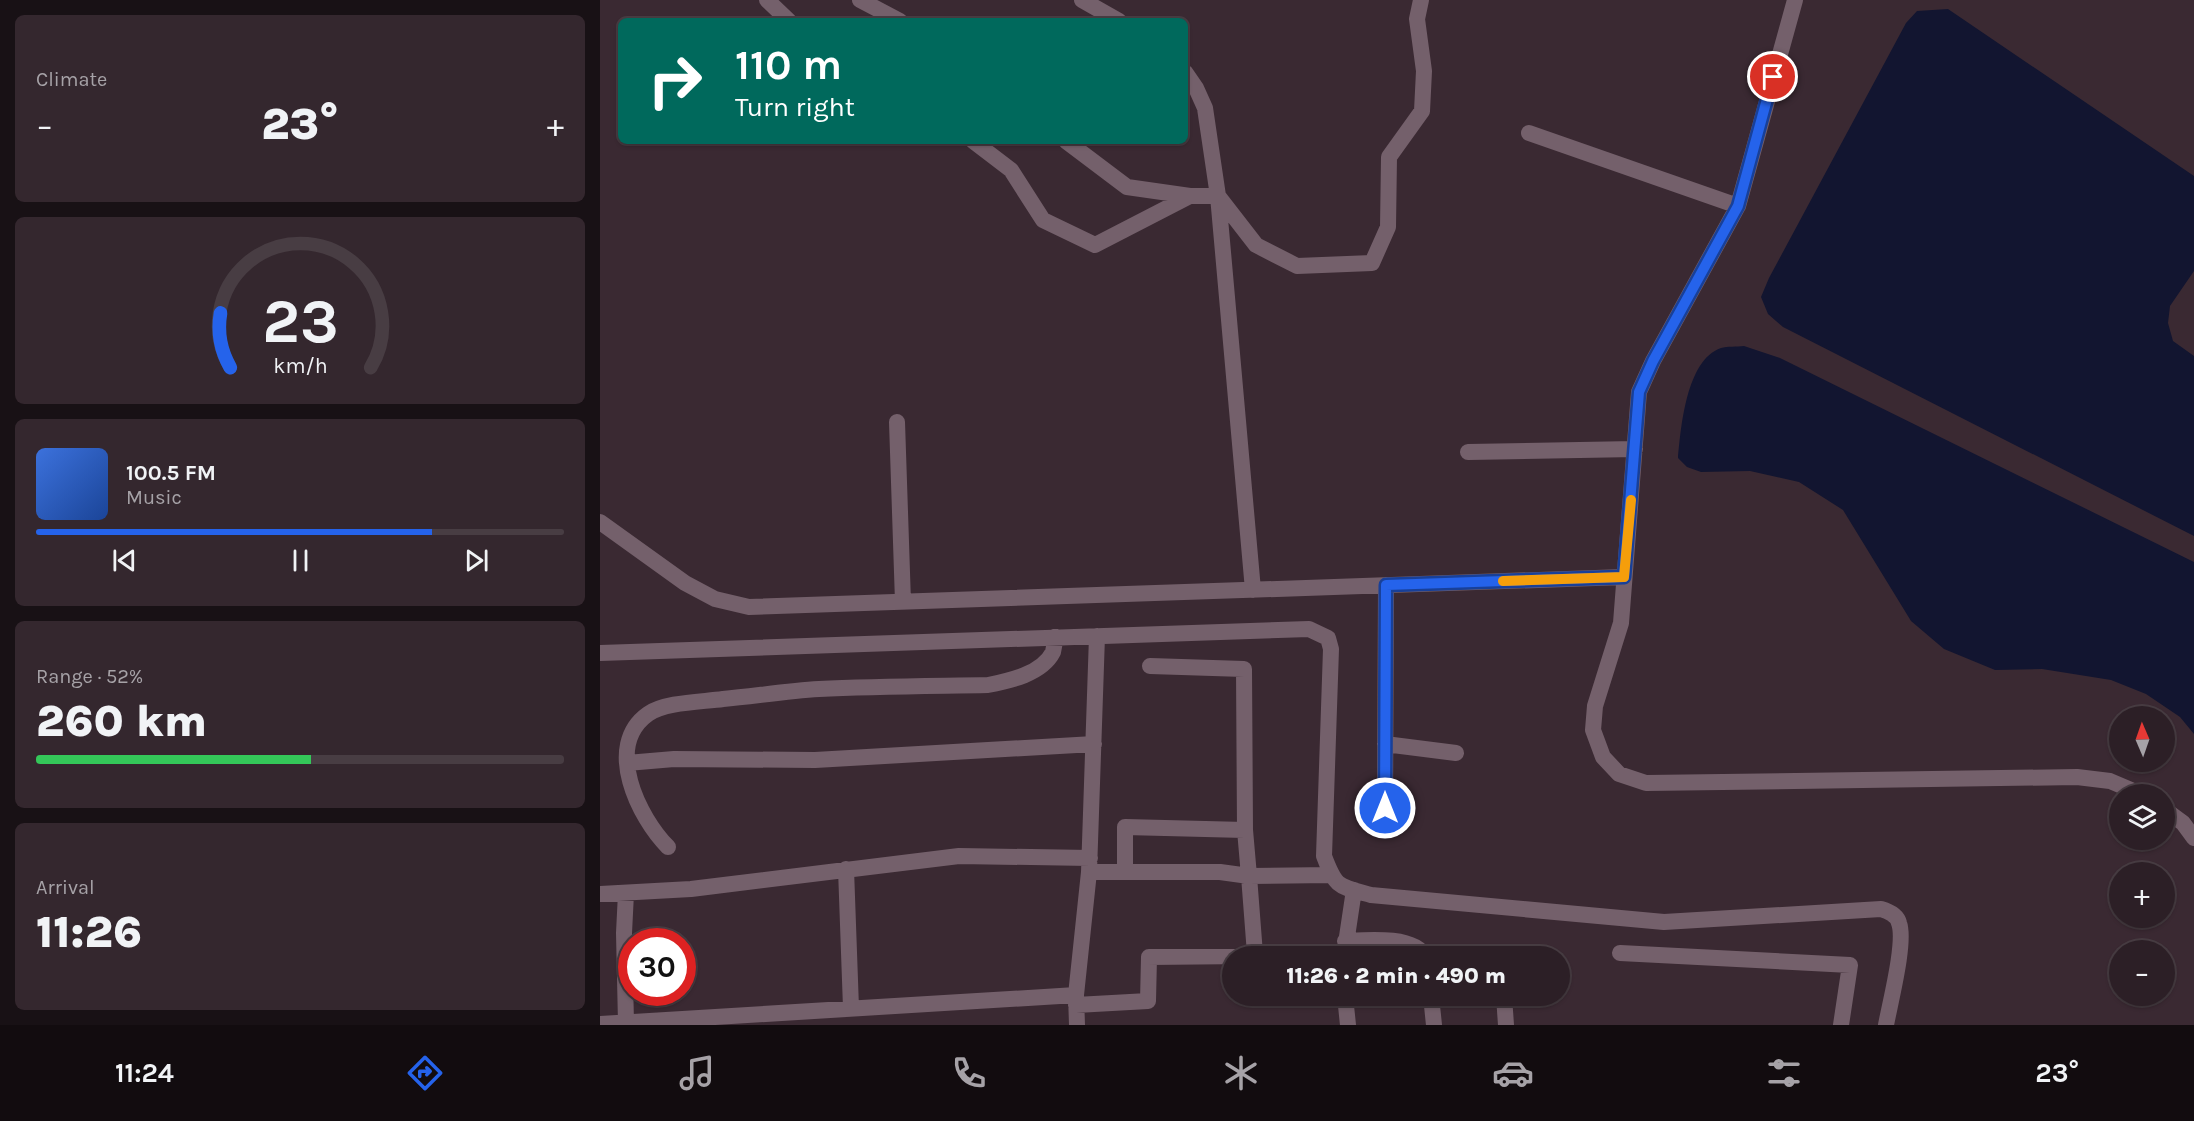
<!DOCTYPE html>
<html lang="en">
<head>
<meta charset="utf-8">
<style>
	:root { --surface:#2c1f26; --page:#34272e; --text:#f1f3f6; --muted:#a6a2a7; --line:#483d43; --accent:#2563eb }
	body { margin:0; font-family:Karla,sans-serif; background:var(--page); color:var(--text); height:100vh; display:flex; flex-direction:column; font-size:22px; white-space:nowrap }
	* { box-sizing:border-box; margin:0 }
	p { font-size:20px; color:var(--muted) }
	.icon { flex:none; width:33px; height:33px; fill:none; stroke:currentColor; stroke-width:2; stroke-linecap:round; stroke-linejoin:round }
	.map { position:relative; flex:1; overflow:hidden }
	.panel { display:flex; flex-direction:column; gap:15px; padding:15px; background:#181115; width:600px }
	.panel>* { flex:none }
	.banner { position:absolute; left:18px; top:18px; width:570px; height:126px; border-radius:9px; box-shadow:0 2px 4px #0004,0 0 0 2px var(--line); background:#00695c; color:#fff; overflow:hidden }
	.needle { width:39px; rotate:358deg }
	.fabs { position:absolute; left:1509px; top:706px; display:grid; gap:12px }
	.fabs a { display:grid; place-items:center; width:66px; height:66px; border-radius:50%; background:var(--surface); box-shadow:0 2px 4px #0004,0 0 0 2px var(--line); font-size:30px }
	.speed { position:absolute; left:18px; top:928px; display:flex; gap:12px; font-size:30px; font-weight:700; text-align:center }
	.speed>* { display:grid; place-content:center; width:78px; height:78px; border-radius:50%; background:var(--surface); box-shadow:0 2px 4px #0004,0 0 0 2px var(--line); line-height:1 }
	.speed .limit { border:9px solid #d22; background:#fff; color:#111 }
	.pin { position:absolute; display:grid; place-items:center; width:51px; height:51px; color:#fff; margin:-26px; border:3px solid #fff; border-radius:50%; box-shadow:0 2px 6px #0007 }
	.me { position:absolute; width:66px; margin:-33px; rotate:0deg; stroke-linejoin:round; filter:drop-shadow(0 0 4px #0008) }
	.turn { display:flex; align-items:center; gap:21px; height:126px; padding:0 18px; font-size:27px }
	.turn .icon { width:78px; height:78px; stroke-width:2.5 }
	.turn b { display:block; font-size:42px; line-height:51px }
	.big { font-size:45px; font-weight:800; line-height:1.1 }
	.panel .widget { flex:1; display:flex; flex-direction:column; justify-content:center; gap:9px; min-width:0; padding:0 21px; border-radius:9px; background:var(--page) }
	.panel .dial { align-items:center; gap:0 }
	.dial svg { height:156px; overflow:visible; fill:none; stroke:var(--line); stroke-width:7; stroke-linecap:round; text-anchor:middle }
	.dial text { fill:var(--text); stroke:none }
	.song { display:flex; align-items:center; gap:18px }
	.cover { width:72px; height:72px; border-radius:9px; background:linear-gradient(135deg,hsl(220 70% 55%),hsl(220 70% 35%)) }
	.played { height:6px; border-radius:3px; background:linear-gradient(90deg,var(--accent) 75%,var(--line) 75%) }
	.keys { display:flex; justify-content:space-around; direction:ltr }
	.heat { display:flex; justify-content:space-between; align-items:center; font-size:33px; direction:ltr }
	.charge { height:9px; border-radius:4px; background:linear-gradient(90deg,#34c759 52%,var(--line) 0) }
	.trip { position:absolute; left:622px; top:946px; width:348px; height:60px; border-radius:30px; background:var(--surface); box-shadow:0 2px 4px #0004,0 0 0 2px var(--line); font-weight:800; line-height:60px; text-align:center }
	.tab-bar { display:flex; height:96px; justify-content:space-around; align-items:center; background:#120c0f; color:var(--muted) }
	.tab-bar .icon { width:42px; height:42px }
	.tab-bar .current { color:var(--accent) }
	.tab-bar b { font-size:27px; color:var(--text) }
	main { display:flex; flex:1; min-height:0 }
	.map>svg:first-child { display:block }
	.water { fill:#121530 }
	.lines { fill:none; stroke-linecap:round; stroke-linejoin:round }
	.minor { stroke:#74606b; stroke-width:16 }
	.route-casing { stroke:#184099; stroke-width:15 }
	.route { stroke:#2563eb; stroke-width:10 }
	.slow { stroke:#f59e0b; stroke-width:10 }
</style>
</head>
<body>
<main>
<section class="panel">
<div class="widget"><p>Climate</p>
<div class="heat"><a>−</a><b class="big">23°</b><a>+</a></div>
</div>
<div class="widget dial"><svg viewBox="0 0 100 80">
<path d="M14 69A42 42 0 1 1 86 69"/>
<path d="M14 69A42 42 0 0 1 9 41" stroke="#2563eb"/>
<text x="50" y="56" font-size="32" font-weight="700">23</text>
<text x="50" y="72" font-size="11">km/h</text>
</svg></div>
<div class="widget">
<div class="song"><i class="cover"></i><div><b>100.5 FM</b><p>Music</p></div></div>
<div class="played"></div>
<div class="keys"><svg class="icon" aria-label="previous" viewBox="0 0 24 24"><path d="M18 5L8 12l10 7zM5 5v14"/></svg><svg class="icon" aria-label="pause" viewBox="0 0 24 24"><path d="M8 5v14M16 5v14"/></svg><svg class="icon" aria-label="next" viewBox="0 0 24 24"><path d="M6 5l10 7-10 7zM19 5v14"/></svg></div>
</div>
<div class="widget"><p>Range · 52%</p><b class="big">260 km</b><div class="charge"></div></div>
<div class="widget"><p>Arrival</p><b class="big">11:26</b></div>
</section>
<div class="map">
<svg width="1594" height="1025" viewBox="0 0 1594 1025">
	<rect width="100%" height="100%" fill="#3a2932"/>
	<path class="water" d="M1348,9L1594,176V271L1570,306L1568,323L1573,341L1594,356V536L1183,327L1168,314L1161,297L1169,278L1306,23L1317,11Z
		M1144,346L1180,358L1594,562V734L1580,717L1546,694L1511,680L1442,669L1395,670L1344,649L1311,621L1243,510L1199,482L1150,471L1101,472L1087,467L1078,458C1081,428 1086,360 1121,348C1127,346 1137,347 1144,346Z"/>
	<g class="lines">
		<path class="minor" d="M167,0L189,21
			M260,0L300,21
			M482,0L519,21
			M1195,0L1138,206L1053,361L1039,392L1021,623L995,706L993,730L1003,757L1019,774L1046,783L1477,777L1510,781L1543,795
			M585,72L596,88L605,108L618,196L653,590
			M929,133L1138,206
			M373,141L411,170L443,220L495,245L590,196
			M466,141L527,187L590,196H618L656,245L697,266L772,263L788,227L789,157L822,111L824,71L817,19L821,0
			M297,422L303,602
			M868,452L1035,449
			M0,522L85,583L115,599L149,607L1024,577
			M0,653L709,629L728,638L731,649L724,856C736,888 738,886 771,895L1064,922L1281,909C1288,911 1297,915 1299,923C1306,942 1290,1003 1286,1025
			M550,666L644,669L645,830L649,876L731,875
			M785,744L856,753
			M27,763L74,759L215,760L494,744
			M785,808L786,585
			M1564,809L1583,823L1594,838
			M68,847C39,818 3,746 48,714C65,702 102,702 123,699C155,696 187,691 219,689C275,686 332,686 388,685C409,681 442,674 453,652C454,648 455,642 455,637
			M525,865V827L645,830
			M246,869L251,1008
			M489,872H620L649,876L655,954
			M26,893L24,933L26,1023
			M0,894L91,889L359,856L490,858
			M745,941C765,940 815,935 825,957
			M745,950L754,890
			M1020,953L1250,965L1241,1025
			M745,996L748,1025
			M831,996L834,1025
			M904,996L906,1025
			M476,1005L548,1001L549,957L744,955
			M0,1024L476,995
			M477,1025L476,995L489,872L497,636"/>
	</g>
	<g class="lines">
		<g class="route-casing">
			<path id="route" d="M785,808L786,585L1024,577L1039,392L1053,361L1138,206L1173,77"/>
		</g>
		<use href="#route" class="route"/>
		<path class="slow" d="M903,581L1024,577L1031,500"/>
	</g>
</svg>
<div class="fabs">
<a><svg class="needle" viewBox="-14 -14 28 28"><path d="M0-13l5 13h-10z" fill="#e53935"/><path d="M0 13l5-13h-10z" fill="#a6a2a7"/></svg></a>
<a><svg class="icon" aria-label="layers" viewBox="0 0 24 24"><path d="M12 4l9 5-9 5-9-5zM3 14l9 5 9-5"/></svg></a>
<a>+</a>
<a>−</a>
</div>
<div class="speed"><div class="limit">30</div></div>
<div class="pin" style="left:1173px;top:77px;background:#d93025"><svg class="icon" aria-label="arrive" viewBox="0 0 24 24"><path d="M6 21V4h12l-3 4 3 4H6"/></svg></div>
<svg class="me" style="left:785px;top:808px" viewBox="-20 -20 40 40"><circle r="17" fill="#2563eb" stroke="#fff" stroke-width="3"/><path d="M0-11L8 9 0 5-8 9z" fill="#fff"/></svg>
<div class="trip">11:26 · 2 min · 490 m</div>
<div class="banner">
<div class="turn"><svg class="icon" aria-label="right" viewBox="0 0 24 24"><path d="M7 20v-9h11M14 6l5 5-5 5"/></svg><div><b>110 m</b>Turn right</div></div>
</div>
</div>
</main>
<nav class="tab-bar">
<b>11:24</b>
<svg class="icon current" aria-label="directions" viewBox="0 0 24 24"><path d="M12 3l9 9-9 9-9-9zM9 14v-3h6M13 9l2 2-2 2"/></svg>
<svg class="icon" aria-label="music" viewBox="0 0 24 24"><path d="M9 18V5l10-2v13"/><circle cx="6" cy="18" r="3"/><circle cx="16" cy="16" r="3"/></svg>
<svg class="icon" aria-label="phone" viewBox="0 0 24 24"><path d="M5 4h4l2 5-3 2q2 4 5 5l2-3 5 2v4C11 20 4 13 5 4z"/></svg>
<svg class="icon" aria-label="climate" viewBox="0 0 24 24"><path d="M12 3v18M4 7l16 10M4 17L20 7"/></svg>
<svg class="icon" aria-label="car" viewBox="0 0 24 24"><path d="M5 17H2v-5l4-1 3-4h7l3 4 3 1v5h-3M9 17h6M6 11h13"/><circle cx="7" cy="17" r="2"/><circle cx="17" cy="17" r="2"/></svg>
<svg class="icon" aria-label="filters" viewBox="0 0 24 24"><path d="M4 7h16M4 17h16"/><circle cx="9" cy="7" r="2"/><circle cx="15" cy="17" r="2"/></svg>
<b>23°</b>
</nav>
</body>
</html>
